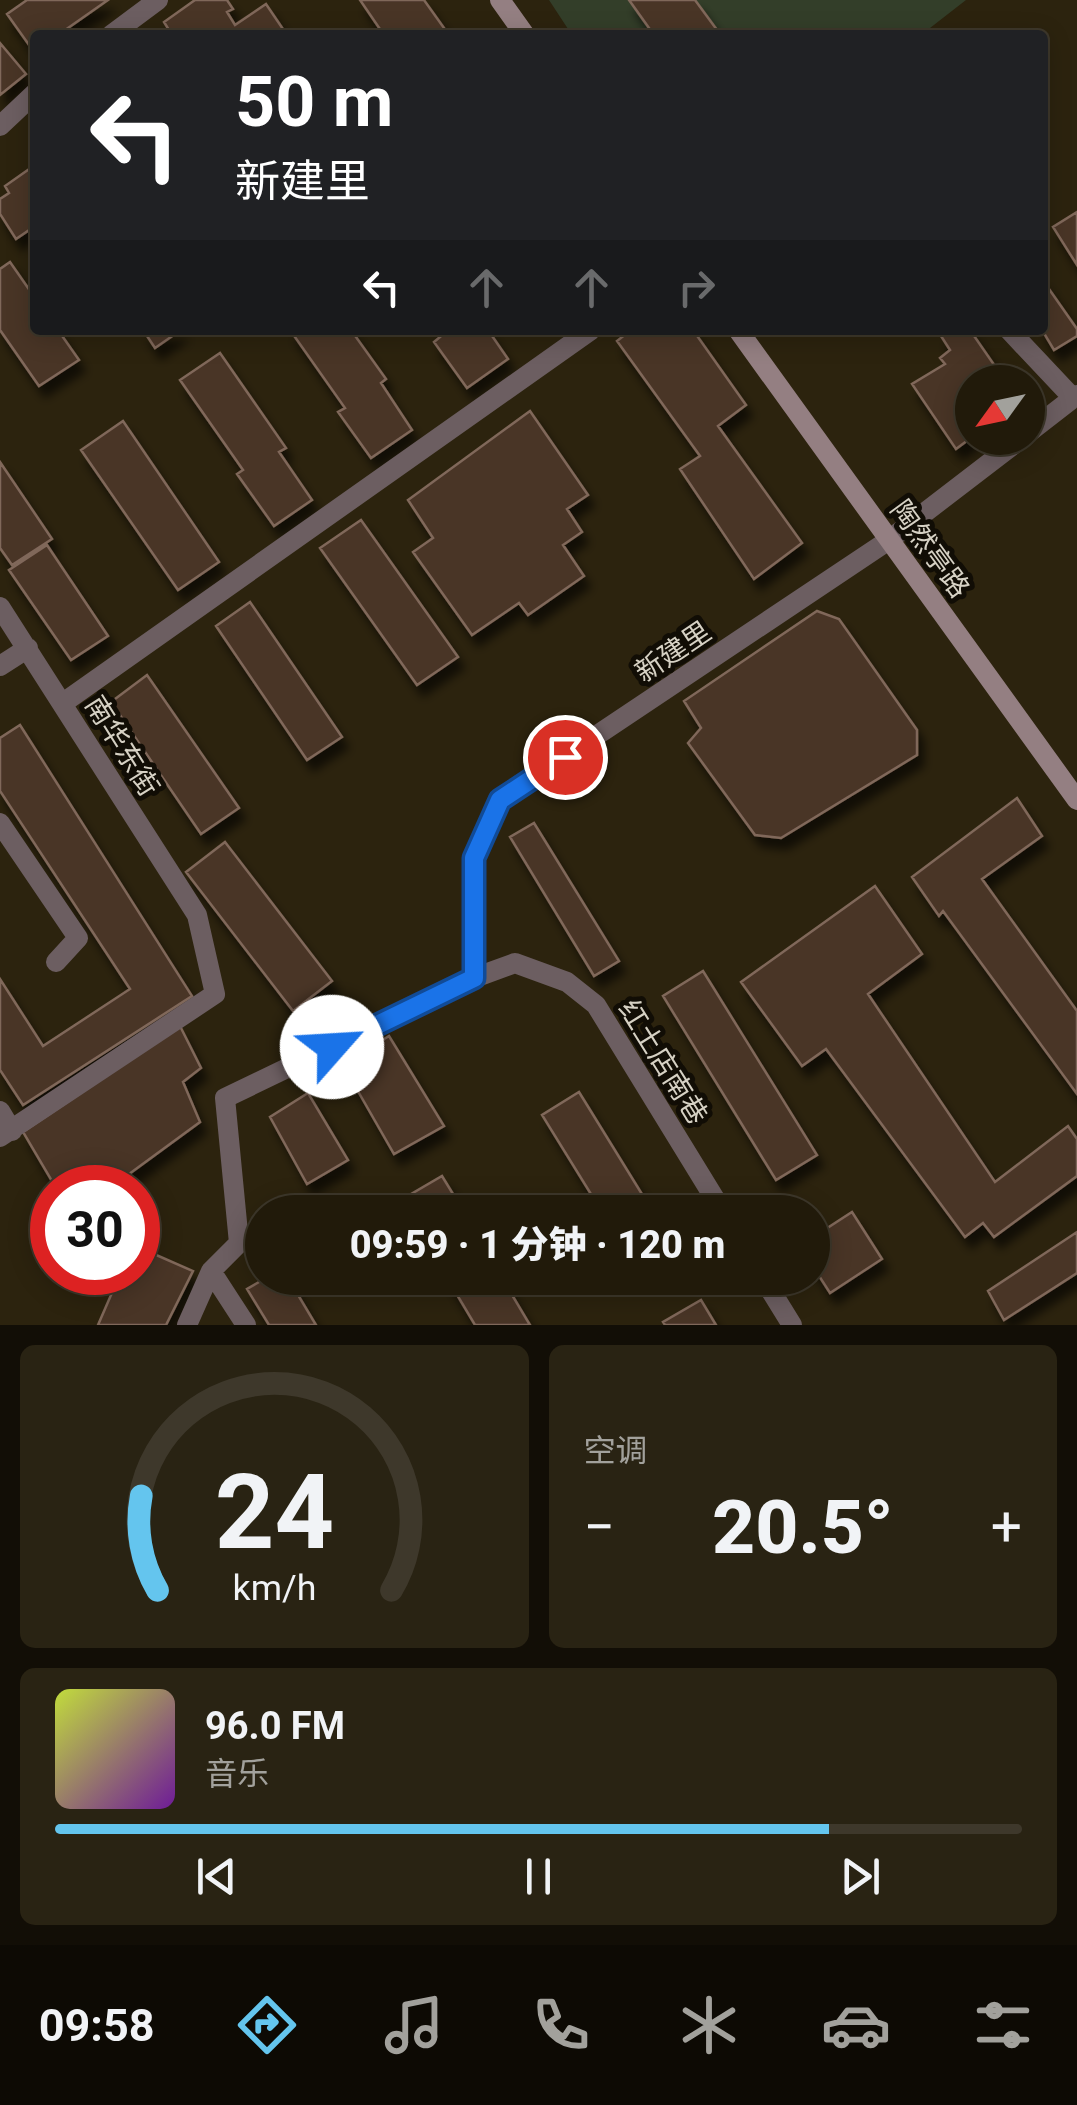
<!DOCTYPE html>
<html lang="zh">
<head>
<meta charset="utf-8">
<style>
	:root { --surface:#211a0a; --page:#292313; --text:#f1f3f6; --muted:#a2a19c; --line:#3e382b; --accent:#64c5ee }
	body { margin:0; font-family:Roboto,"Noto Sans SC",sans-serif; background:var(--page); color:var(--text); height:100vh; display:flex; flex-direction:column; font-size:38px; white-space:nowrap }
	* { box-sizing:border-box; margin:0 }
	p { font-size:32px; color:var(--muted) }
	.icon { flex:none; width:55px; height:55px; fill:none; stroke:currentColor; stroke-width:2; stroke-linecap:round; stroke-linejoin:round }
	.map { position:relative; height:1325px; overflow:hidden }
	.drawer { display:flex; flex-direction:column; gap:20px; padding:20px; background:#120e06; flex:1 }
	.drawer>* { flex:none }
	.banner { position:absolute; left:30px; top:30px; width:1018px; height:305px; border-radius:10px; box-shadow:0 5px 25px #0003,0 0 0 2px var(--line); background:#202124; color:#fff; overflow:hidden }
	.needle { width:65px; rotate:237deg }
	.fabs { position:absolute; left:955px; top:365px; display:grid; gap:20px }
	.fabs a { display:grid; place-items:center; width:90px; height:90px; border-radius:50%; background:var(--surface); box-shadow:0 5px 25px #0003,0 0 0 2px var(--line); font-size:50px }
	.speed { position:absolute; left:30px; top:1165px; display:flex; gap:20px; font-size:50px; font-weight:700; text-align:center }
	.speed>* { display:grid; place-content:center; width:130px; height:130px; border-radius:50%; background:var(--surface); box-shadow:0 5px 25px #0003,0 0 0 2px var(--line); line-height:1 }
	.speed .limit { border:15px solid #d22; background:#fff; color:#111 }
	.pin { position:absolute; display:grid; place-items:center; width:85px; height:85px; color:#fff; margin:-42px; border:5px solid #fff; border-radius:50%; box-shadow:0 2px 10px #0007 }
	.me { position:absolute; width:110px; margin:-55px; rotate:64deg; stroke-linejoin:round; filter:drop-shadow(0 0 8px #0008) }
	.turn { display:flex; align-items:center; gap:35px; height:210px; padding:0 40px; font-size:45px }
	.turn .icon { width:130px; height:130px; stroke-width:2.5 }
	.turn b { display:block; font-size:70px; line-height:85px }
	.lanes { display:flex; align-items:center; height:95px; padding:0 40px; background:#0003; justify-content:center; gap:50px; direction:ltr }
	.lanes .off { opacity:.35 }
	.big { font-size:75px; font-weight:800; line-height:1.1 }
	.drawer .widget { flex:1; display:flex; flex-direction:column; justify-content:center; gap:15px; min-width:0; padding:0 35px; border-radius:15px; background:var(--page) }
	.drawer .dial { align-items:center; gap:0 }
	.dial svg { height:260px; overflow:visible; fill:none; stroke:var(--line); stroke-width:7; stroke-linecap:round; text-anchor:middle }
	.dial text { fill:var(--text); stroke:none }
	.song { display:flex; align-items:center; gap:30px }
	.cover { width:120px; height:120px; border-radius:15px; background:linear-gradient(135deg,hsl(70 70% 55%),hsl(280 70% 35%)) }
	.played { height:10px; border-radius:5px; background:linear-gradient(90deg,var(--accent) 80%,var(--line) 80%) }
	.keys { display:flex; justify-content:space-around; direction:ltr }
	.heat { display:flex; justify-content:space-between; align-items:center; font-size:55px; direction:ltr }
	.drawer .tiles { flex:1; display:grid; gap:20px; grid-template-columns:1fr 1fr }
	.widget:last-child { grid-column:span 2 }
	.trip { position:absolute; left:245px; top:1195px; width:585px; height:100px; border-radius:50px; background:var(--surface); box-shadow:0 5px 25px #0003,0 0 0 2px var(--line); font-weight:800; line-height:100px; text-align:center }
	.tab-bar { display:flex; height:160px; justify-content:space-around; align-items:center; background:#0d0a04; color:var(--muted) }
	.tab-bar .icon { width:70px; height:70px }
	.tab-bar .on { color:var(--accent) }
	.tab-bar b { font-size:45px; color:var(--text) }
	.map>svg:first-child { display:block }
	.green { fill:#333e29 }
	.building { fill:#4a3528; stroke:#80685a; stroke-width:2.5; filter:url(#shadow) }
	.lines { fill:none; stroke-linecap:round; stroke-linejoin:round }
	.street { stroke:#6c5e61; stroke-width:20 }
	.secondary { stroke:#947f82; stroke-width:20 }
	.route-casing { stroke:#114b97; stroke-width:25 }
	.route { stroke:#1a73e8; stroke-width:18 }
	.labels { text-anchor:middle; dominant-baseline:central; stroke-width:10; stroke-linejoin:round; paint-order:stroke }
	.street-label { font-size:28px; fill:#d6d1c4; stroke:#110d05 }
</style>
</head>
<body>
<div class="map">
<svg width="1077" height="1325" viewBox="0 0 1077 1325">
	<defs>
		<filter id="shadow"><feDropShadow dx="6" dy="11" stdDeviation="5" flood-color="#0009"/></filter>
	</defs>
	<rect width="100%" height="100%" fill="#2c230e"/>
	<path class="green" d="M549,0H966L921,35H572Z"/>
	<path class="building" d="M27,0H108L58,35H35L34,52L7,14Z
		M195,0H227L233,9L227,12L235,25L266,4L287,35H172L164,22Z
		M360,0H424L449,35H384Z
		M629,0H695L720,34L654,35Z
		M0,43L26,74L0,95Z
		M35,165V226L16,239L0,214V199L9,193L5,186Z
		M1077,212V265L1053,227Z
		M10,262L35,298V330H58L79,360L39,386L0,330V269Z
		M1042,279L1077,329V336L1054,350L1042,330Z
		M143,330H181L155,348Z
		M290,330H351L386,379L381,383L412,430L371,458L338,412L345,408Z
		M435,330H488L508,359L467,388L434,342L440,337Z
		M631,330H693L746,405L718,426L802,543L754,579L680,469L700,456L617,341Z
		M949,330H970L1006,382H972V437L956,449L912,384L945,364L940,358L950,350L941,336Z
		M220,353L286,448L279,452L312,500L274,526L237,474L243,470L180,380Z
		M530,411L588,495L567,509L582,532L563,545L584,576L528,615L519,603L472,635L413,552L433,538L408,500Z
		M123,421L219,562L178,590L81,450Z
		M0,462L52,539L12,565L0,548Z
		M361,520L458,657L417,685L320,548Z
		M47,545L108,636L71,660L9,570Z
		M250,602L342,737L307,760L216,626Z
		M817,611L839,619L917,730V755L781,838L755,835L688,743L701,728L684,701Z
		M147,675L239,808L201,834L111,702Z
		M20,725L192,996L23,1105L0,1070V979L43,1046L130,989L0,791V738Z
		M1017,798L1042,836L982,879L1077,1011V1094L943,911L939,916L912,877Z
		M534,823L619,961L594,976L510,837Z
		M225,842L332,981L293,1011L186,872Z
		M875,886L922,954L868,994L995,1182L1068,1126L1077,1139V1176L994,1237L983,1223L965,1237L826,1049L802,1066L741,982Z
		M703,971L817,1155L776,1180L663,996Z
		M180,1026L201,1068L183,1082L200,1122L110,1188H56L23,1132Z
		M389,1036L444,1126L394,1154L343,1065Z
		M579,1092L653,1212H602L542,1115Z
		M308,1093L348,1160L307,1184L270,1117Z
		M442,1176L464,1212H409L401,1200Z
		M852,1212L882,1259L830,1293L812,1265V1238Z
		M1077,1232V1273L1004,1320L988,1291Z
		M138,1247L193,1271L166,1325H98L121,1272H138Z
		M266,1278H288L316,1325H269L247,1289Z
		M447,1278H502L530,1325H475Z
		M701,1300L716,1325H665L663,1322Z"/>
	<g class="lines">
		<path class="street" d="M111,35L158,0
			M0,126L35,93
			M1009,330L1073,398
			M1028,433L1077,395
			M0,607L197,915L215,994L0,1137
			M0,666L28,648
			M63,703L591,330
			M0,823L78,938L56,962
			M474,978V858L500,800L889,540L1022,438
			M0,1111L12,1131
			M763,1278L792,1325
			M187,1325L211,1271
			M246,1325L211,1271L239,1243L225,1098L474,978L515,963L567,982L596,1005L723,1212"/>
		<path class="secondary" d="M500,0L525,35
			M738,330L1077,800"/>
	</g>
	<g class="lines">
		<g class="route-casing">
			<path id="route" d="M332,1047L474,978V858L500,800L565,757"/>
		</g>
		<use href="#route" class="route"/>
	</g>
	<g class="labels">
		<g class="street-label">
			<text transform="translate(930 549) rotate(54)">陶然亭路</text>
			<text transform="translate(673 652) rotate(-34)">新建里</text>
			<text transform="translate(122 746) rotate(58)">南华东街</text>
			<text transform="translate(663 1062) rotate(58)">红土店南巷</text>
		</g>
	</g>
</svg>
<div class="fabs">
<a><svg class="needle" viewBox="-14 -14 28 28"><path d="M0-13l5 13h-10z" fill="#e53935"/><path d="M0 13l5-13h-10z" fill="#a2a19c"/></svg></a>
</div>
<div class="speed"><div class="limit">30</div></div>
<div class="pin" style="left:565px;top:757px;background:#d93025"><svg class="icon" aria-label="arrive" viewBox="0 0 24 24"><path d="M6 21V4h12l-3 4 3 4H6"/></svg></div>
<svg class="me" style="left:332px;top:1047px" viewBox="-20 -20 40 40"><circle r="19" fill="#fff"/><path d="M0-13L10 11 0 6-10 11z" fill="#1a73e8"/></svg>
<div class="trip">09:59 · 1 分钟 · 120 m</div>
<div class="banner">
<div class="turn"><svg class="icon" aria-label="left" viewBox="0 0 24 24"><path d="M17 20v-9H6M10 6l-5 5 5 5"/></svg><div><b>50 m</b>新建里</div></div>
<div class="lanes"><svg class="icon" aria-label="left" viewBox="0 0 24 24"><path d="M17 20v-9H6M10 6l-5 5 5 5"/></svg><svg class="icon off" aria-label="ahead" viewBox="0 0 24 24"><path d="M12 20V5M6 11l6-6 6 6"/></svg><svg class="icon off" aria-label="ahead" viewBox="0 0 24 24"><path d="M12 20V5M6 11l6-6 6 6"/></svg><svg class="icon off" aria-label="right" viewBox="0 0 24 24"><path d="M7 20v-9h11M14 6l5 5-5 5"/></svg></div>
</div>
</div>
<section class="drawer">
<div class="tiles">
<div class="widget dial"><svg viewBox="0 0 100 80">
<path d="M14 69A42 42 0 1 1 86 69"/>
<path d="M14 69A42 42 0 0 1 9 40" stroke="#64c5ee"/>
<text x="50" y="56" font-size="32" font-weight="700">24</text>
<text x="50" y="72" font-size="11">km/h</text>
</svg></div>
<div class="widget"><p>空调</p>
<div class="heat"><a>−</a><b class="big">20.5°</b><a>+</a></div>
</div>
<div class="widget">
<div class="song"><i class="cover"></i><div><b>96.0 FM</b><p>音乐</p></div></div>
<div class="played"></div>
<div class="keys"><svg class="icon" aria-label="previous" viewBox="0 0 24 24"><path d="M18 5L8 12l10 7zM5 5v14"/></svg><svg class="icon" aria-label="pause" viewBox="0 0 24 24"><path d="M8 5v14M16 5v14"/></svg><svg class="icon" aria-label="next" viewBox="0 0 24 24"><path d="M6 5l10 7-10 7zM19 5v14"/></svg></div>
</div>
</div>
</section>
<nav class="tab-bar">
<b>09:58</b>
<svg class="icon on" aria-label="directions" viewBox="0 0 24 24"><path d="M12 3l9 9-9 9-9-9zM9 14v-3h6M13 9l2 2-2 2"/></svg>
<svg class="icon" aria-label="music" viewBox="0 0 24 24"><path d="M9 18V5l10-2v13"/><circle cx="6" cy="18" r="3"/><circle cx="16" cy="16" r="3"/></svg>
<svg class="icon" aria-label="phone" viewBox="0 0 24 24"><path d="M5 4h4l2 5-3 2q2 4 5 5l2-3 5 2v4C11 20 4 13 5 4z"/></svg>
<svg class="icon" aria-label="climate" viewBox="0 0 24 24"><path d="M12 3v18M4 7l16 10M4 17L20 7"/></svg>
<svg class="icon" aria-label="car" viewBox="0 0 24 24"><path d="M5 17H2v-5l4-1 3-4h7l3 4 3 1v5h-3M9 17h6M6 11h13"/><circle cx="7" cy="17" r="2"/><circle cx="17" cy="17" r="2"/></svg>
<svg class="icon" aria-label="filters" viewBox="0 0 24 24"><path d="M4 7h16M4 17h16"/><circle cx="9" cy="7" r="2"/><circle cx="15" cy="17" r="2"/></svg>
</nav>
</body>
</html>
